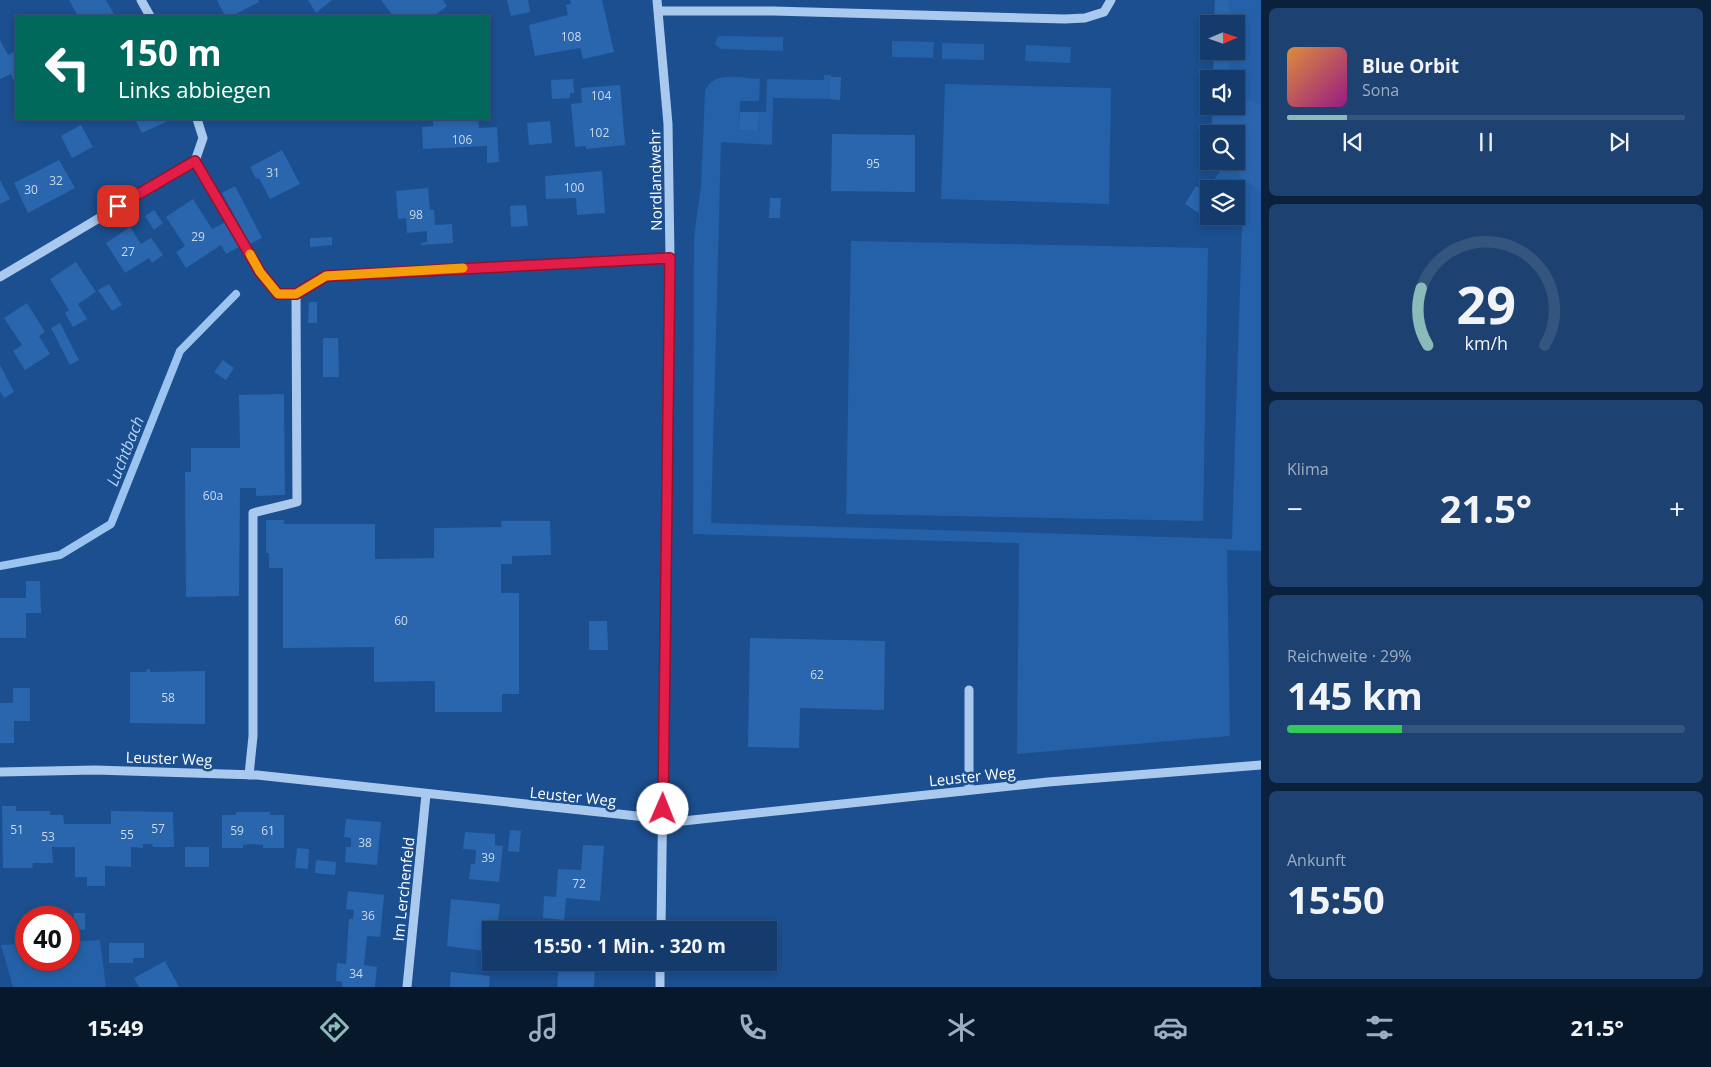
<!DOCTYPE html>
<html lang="de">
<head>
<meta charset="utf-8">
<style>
	:root { --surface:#143b6b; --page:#1d4271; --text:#f1f3f6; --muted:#9dadc1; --line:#33557e; --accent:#8bbbb9 }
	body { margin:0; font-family:"Open Sans",sans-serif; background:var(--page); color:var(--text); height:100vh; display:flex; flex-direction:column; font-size:19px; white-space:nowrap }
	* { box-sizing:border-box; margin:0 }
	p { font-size:16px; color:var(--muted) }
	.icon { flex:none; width:28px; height:28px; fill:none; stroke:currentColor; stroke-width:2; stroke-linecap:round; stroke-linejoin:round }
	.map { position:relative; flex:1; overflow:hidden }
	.panel { display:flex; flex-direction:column; gap:8px; padding:8px; background:#0b203b; width:450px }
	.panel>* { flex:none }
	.hud { position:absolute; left:15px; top:15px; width:475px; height:105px; border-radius:0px; box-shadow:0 2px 8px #0003,0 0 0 1px var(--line); background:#00695c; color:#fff; overflow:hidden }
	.needle { width:32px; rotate:88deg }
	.fabs { position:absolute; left:1200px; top:15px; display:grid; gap:10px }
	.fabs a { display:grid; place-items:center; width:45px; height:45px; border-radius:0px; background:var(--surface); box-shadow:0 2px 8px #0003,0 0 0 1px var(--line); font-size:25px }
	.speed { position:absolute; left:15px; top:906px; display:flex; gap:10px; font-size:25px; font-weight:700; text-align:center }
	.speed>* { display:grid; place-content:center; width:65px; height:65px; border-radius:50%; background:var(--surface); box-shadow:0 2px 8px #0003,0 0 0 1px var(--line); line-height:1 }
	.speed .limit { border:8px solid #d22; background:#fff; color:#111 }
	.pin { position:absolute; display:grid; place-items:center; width:42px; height:42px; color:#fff; margin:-21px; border-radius:10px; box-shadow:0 2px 8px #0006 }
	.me { position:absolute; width:55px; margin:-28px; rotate:1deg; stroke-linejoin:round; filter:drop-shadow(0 0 4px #0008) }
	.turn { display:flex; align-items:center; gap:18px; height:105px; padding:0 20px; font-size:22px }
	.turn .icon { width:65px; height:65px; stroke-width:2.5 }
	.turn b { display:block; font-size:35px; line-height:42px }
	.big { font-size:38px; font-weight:700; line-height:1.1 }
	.panel .widget { flex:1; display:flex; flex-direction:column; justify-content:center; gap:8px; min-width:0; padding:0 18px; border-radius:8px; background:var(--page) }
	.panel .dial { align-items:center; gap:0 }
	.dial svg { height:130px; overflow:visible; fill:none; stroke:var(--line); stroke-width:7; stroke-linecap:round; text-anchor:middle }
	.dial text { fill:var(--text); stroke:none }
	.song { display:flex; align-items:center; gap:15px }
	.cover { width:60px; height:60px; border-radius:8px; background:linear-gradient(135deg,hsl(30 70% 55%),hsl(310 70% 35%)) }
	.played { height:5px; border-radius:2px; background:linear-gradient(90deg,var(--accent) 15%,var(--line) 15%) }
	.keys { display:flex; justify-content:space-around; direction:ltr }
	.heat { display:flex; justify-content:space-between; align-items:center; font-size:28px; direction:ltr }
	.charge { height:8px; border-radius:4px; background:linear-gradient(90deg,#34c759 29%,var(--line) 0) }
	.trip { position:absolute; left:482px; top:921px; width:295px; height:50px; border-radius:0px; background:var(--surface); box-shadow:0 2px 8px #0003,0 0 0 1px var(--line); font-weight:700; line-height:50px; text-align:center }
	.tab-bar { display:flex; height:80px; justify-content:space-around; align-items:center; background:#08182b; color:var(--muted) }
	.tab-bar .icon { width:35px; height:35px }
	.tab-bar .current { color:var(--accent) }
	.tab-bar b { font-size:22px; color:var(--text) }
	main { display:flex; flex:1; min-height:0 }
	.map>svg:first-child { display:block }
	.green { fill:#2461a8 }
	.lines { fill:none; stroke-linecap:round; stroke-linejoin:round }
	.stream { stroke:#9cc4f0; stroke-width:8 }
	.building { fill:#2a66ad }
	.minor { stroke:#a9c9ee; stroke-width:9 }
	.route-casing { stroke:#92132f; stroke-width:12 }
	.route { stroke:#e11d48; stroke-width:9 }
	.slow { stroke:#f59e0b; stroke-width:9 }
	.labels { text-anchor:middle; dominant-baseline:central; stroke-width:5; stroke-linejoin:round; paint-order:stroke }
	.number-label { font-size:12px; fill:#cad9ea }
	.street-label { font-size:15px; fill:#fff; stroke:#1b4f8f }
	.water-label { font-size:16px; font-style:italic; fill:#b5d3f5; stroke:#1b4f8f }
</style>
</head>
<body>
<main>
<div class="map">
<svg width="1261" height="987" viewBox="0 0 1261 987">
	<rect width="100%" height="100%" fill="#1b4f8f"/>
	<path class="green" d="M1215,0L1229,5V0H1261V551L1227,550L1230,736L1017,754L1019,543L693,534L694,237L701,186L705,91C712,70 742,78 760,79L759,101H740L739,130L758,131L759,112H766L767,79L824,80V75H831L830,99L773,98L772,145L721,142L711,523L1232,539L1242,226L1224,216H1236V189H1209V216H1215L1212,221L1194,210L1224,165L1219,161H1236V134H1212V106H1236V79H1213L1214,51H1236V24H1214Z
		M721,36L783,37V51L721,49L715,44L717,37Z
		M892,41L934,42L933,58L892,57Z
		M942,43L984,44V60L942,59Z
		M1026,45L1071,47L1070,63L1025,61Z
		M945,84L1111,88L1109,204L941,199Z
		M851,241L1208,248L1203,521L846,514Z
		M100,940L106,987H13L1,945L26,944V960H69V942Z"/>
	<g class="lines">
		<path class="stream" d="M0,566L60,555L111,524L180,351L236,294"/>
	</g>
	<path class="building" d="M69,0H106L115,16H78Z
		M217,0H258L259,2L232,16H225Z
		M308,0H332L316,13Z
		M381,0H443L447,6L434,16H393Z
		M507,0H528L530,12L511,16Z
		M570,0H602L614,52L583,59L580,48L535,56L529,25L568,15L566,5L571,4Z
		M1215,0H1229L1231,24H1214Z
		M0,40L8,55L16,51V85L11,74L0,79Z
		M1214,51H1230L1229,79H1213Z
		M830,77H841L840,100L830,99Z
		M573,79L574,93H570V98L552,99L551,80Z
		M620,85L625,145L586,149V146L575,147L571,104L582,103L581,88Z
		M1236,93L1261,106V191L1238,176L1240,173L1219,161H1236V134H1212L1213,106H1236Z
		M740,112H759L758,131L739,130Z
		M135,119H167L168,121L142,133Z
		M433,119H478L479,128L497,127L499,162L487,163V146L423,149L422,127L433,126Z
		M550,121L552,143L529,145L527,123Z
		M81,125L93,147L72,158L61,136Z
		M832,134L915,135V192L831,191Z
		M282,150L300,184L270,199L259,178L256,179L250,167Z
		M59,160L75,188L28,213L14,183Z
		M602,171L605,213L577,215L576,198L546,199L545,176Z
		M0,180L10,199L0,204Z
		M235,186L262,238L250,244L222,193Z
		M1196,186L1209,194V216H1215L1212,221L1185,204Z
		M428,188L430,210H434L435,225L452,224L453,243L421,245V243L427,242V231L407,233L406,218L398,219L396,191Z
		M770,198H781L780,218H769Z
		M193,199L212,229L226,222L239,247L226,254L221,245L186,268L176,252L185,246L166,217Z
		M526,205L528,226L511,227L510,206Z
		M154,210L163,223L154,230L145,216Z
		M1236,211L1241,214L1236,223L1224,216H1236Z
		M130,227L141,244L151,238L163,255L152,263L149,258L125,273L106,243Z
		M332,237V245L310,247V238Z
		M76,262L96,292L78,304L87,319L73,327L65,313L69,310L50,279Z
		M109,284L122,305L112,311L98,290Z
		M309,302H317V323H308Z
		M27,303L45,332L39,336L50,354L25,370L13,351L22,345L4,318Z
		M60,323L79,360L70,365L51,328Z
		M323,338H338L339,377H323Z
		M223,360L234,368L226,380L214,372Z
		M0,365L14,392L4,398L0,391Z
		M284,394L285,495L256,496V488H240L239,596L186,597L185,472H191V448H240L239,395Z
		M266,520H284V524H375V559L434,558V528L502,527L501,521H550L551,555L512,556V564H501V593H519V694H502V712H435V681L374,682V647L283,648V568H269V553H266Z
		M26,581H40L41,613H26V638H0V598H26Z
		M589,621H607L608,650H589Z
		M750,638L885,641L884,710L800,708L799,748L748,747Z
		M147,669H150V672L205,671V724L130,723V672H146Z
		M13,688H30V721H14V743H0V703H13Z
		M2,806H16V811H50V815H63L64,824H111V811L173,812L174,847H153L152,844H143V848L131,847V867L105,866V886H87V877H75V847H52L53,863H33L32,868H3Z
		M236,812H270V815H284V848H263V845L252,844L243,845V848H222V815H236Z
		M346,819L381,822L377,865L345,862L346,847H351V838L344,837Z
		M510,830L521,831L519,852L508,851Z
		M465,832L495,834V845L503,846L499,882L469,879L471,864H475L476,850L463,849Z
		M583,845L604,846L600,901L566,898L564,920L543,918L544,896L556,897L558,869L581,870Z
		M185,847H209V867H185Z
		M297,848L309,849L308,869L295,868Z
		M316,860L336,862L335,875L315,873Z
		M348,891L384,895L380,937L367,936L364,965L377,967L375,987H342V982L336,981L337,963L346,964L349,919H353L354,910L346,909Z
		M451,899L500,904L497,929L487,928L485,951L447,946Z
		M74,913H85V930L74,929Z
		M109,943H144V958H133V963H109Z
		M165,961L179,987H139L134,978Z
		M559,962H595L594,987H557Z
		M451,972L490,976L489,987H450Z"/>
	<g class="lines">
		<path class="minor" d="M141,0L150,16
			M657,0L668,124L670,258L661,930
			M659,11H773L1065,19L1085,18L1104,12L1111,0
			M195,161L260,272L278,294H296L326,276L670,258
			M0,277L195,161L203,138L197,119
			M969,690V790
			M0,772L95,770L257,775L683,821L1048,782L1261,765
			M249,775L253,736V513L297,502L296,294
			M407,987L426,794
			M660,987V962"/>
	</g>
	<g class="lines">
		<g class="route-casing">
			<path id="route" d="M118,206L195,161L260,272L278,294H296L326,276L670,258L663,809"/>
		</g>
		<use href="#route" class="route"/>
		<path class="slow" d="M250,254L260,272L278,294H296L326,276L463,268"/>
	</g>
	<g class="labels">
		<g class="number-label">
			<text x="571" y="36">108</text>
			<text x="601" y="95">104</text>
			<text x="599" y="132">102</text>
			<text x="462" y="139">106</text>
			<text x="873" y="163">95</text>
			<text x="273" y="172">31</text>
			<text x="56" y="180">32</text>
			<text x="574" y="187">100</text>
			<text x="31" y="189">30</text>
			<text x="416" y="214">98</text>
			<text x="198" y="236">29</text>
			<text x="128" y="251">27</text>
			<text x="213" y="495">60a</text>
			<text x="401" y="620">60</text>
			<text x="817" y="674">62</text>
			<text x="168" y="697">58</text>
			<text x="158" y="828">57</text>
			<text x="17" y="829">51</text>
			<text x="237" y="830">59</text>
			<text x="268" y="830">61</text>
			<text x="127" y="834">55</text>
			<text x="48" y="836">53</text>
			<text x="365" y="842">38</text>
			<text x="488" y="857">39</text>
			<text x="579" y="883">72</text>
			<text x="368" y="915">36</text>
			<text x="356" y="973">34</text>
		</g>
		<g class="street-label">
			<text transform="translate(655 180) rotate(-91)">Nordlandwehr</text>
			<text transform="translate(169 758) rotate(2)">Leuster Weg</text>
			<text transform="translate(972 776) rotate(-6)">Leuster Weg</text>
			<text transform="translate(573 796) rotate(6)">Leuster Weg</text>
			<text transform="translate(403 889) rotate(-84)">Im Lerchenfeld</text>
		</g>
		<g class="water-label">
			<text transform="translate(125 451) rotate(-68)">Luchtbach</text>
		</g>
	</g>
</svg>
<div class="fabs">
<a><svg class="needle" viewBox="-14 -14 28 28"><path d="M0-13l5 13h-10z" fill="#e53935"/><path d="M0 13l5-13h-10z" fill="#9dadc1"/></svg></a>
<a><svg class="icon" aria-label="sound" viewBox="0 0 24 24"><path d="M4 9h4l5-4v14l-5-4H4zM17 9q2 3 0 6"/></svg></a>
<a><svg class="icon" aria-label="search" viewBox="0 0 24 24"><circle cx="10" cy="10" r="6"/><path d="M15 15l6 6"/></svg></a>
<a><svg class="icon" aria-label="layers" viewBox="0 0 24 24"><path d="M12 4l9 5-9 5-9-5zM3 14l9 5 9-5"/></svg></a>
</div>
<div class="speed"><div class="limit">40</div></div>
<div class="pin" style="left:118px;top:206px;background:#d93025"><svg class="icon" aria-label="arrive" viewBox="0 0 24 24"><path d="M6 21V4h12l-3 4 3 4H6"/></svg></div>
<svg class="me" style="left:663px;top:809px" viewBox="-20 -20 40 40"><circle r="19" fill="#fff"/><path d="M0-13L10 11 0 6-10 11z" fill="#e11d48"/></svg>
<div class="trip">15:50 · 1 Min. · 320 m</div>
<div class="hud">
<div class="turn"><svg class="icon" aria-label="left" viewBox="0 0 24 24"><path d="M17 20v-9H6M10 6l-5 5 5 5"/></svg><div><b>150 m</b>Links abbiegen</div></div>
</div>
</div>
<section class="panel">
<div class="widget">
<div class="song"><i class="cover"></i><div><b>Blue Orbit</b><p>Sona</p></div></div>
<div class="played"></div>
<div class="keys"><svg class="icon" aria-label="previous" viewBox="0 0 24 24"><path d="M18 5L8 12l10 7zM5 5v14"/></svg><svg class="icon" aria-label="pause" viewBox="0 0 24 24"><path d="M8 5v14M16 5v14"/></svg><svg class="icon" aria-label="next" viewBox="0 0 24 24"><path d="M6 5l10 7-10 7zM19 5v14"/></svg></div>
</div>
<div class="widget dial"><svg viewBox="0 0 100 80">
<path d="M14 69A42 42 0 1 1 86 69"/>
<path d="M14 69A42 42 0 0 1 10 34" stroke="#8bbbb9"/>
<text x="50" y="56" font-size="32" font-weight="700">29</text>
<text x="50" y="72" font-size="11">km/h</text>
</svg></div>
<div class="widget"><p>Klima</p>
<div class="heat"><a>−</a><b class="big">21.5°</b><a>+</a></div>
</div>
<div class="widget"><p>Reichweite · 29%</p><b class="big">145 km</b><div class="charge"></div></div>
<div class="widget"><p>Ankunft</p><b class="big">15:50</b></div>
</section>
</main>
<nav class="tab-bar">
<b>15:49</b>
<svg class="icon current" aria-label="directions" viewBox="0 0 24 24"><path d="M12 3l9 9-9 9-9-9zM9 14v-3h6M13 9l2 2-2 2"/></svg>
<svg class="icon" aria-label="music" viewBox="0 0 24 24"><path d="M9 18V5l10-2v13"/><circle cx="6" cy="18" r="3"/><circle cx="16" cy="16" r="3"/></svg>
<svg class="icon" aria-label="phone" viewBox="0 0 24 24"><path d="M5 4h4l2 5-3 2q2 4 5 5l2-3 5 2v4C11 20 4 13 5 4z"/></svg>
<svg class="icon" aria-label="climate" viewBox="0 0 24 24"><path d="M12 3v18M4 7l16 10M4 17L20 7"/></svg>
<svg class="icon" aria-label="car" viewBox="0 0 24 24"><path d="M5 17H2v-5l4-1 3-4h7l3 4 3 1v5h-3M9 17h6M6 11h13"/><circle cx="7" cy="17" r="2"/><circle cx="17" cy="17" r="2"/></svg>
<svg class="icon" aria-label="filters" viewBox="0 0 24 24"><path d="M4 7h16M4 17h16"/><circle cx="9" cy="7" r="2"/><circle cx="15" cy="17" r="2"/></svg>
<b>21.5°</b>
</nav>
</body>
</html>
